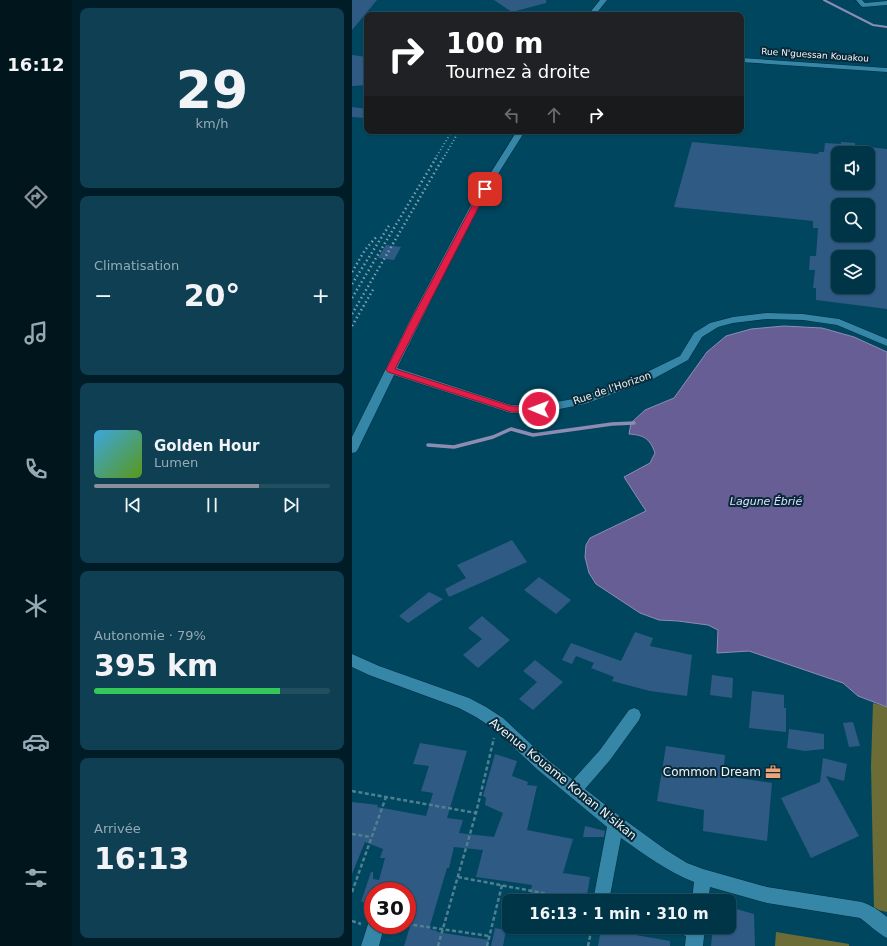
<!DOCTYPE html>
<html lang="fr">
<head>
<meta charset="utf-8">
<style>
	:root { --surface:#003447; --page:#0e3f52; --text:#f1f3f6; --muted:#95aab4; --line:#224f60; --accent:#8c9099 }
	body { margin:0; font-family:"DejaVu Sans",sans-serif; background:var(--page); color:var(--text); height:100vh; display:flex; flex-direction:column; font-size:15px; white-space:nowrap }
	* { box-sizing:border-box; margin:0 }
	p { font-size:13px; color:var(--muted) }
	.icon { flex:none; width:22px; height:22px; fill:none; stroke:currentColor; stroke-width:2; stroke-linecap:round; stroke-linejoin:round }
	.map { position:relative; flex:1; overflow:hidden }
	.sheet { display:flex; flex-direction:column; gap:8px; padding:8px; background:#001d27; width:280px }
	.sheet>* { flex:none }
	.top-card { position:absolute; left:12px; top:12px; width:380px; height:122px; border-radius:8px; box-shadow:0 1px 3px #0004,0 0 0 1px var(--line); background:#202124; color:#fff; overflow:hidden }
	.controls { position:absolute; left:479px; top:146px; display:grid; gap:8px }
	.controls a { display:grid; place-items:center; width:44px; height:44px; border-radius:8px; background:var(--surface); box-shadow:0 1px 3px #0004,0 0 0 1px var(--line); font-size:20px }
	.speed { position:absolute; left:12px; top:882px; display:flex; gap:8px; font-size:20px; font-weight:700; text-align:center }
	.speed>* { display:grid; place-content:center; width:52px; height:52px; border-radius:50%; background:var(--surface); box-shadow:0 1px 3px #0004,0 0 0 1px var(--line); line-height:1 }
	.speed .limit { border:6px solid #d22; background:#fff; color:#111 }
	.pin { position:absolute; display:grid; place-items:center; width:34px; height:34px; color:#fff; margin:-17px; border-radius:8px; box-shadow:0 2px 6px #0006 }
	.me { position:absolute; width:44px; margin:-22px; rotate:271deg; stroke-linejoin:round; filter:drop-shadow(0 0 3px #0008) }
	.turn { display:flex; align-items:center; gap:14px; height:84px; padding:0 16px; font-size:18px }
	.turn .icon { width:52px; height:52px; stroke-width:2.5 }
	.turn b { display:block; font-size:28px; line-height:34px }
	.lanes { display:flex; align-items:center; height:38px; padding:0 16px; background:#0003; justify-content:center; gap:20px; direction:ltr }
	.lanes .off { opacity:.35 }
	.big { font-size:30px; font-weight:600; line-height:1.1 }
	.sheet .widget { flex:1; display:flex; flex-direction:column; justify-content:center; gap:6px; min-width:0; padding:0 14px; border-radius:8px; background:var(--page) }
	.sheet .dial { align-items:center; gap:0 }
	.dial b { font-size:52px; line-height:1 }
	.song { display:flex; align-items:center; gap:12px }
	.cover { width:48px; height:48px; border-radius:6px; background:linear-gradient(135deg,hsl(200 70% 55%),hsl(90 70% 35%)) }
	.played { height:4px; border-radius:2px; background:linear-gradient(90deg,var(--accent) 70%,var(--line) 70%) }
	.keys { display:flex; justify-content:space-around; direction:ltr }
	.heat { display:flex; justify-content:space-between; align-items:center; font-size:22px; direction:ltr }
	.charge { height:6px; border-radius:3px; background:linear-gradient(90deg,#34c759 79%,var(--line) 0) }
	.trip { position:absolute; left:150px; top:894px; width:234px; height:40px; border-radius:8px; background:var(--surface); box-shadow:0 1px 3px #0004,0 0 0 1px var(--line); font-weight:600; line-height:40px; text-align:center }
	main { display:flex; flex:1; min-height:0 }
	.menu { display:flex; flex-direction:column; width:72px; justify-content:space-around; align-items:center; background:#00151c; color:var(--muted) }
	.menu .icon { width:28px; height:28px }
	.menu .current { color:var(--accent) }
	.menu b { font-size:18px; color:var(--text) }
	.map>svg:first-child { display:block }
	.green { fill:#6c6d36 }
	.water { fill:#665e94; stroke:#8f8cb3 }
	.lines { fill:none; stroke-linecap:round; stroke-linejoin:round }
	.stream-far1 { stroke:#8f8cb3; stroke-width:2 }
	.stream { stroke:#8f8cb3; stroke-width:3.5 }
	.building { fill:#2f5a84; fill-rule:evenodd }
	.minor-casing { stroke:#002b3c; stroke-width:1 }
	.path { stroke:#4f8092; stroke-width:2.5; stroke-dasharray:4 2.5; stroke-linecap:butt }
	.minor { fill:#3686a8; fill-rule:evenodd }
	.rail-far1 { stroke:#7ba0af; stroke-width:2; stroke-dasharray:1 2.5; stroke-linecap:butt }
	.rail { stroke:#7ba0af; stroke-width:2.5; stroke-dasharray:1.5 3; stroke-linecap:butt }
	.route { fill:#e11d48; stroke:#92132f }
	.labels { text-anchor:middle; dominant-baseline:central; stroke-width:4; stroke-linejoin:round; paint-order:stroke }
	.far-street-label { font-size:9px; fill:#eff6fa; stroke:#082a39 }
	.street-label { font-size:10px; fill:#eff6fa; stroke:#082a39 }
	.water-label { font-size:11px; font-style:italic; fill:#e1ddff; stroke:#082a39 }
	.near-poi-label { font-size:12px; fill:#eff6fa; stroke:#082a39; text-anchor:end }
	.near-street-label { font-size:12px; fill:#eff6fa; stroke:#082a39 }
</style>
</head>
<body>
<main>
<nav class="menu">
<b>16:12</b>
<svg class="icon current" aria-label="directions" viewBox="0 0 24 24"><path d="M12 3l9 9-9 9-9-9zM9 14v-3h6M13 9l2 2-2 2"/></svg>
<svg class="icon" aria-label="music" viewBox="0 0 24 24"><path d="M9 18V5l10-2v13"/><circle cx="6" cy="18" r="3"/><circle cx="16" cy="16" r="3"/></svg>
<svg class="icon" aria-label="phone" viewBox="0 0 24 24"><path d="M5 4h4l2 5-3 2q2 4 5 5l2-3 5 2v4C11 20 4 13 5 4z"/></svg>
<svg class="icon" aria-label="climate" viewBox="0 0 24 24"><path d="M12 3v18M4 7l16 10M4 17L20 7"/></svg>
<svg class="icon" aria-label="car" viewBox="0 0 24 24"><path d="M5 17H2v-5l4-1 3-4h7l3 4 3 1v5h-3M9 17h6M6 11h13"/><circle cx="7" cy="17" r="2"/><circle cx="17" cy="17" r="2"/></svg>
<svg class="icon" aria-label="filters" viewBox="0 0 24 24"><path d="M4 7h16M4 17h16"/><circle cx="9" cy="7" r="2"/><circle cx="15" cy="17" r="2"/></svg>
</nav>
<section class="sheet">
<div class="widget dial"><b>29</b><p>km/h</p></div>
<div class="widget"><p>Climatisation</p>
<div class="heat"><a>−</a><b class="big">20°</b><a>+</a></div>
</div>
<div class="widget">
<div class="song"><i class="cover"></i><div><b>Golden Hour</b><p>Lumen</p></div></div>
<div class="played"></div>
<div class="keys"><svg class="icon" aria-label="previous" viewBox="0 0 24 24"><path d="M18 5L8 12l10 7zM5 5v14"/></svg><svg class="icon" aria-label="pause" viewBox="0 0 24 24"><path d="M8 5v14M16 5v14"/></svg><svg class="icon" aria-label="next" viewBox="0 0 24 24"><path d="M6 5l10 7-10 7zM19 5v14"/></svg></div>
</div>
<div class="widget"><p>Autonomie · 79%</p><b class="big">395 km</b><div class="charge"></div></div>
<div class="widget"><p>Arrivée</p><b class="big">16:13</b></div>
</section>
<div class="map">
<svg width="535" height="946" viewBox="0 0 535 946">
	<rect width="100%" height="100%" fill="#00465f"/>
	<path class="green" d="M521,703L535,707V912L522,909L519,766Z
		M424,932L497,944V946H423Z"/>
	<path class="water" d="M432,326L470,328L502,337L535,352V707L506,696L491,683L397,651L365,653L366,630L356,625L326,621L307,620L288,613L244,584L237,573L233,557L234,545L238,538L294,511L272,477L298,463L303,453C298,438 291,435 277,434L279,423L293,410L322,398L355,352L374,336L399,329Z"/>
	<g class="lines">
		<path class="stream-far1" d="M472,0L521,25L535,27"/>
		<path class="stream" d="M76,445L102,447L141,437L159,429L181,435L260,424L282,423"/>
	</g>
	<path class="building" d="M0,0H25L0,30Z
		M142,0H194V3L160,12Z
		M0,55L15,57V85L0,86Z
		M0,107L15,109V118L0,117Z
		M340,142L466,154L467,152H472L473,143L489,144V142L503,143V146H508L507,153H486V183H516V147L535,149V309L464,300V288H461L463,270H457L458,256H464L466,228H461V221L322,207ZM486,205H516V235H486ZM486,257H516V287H486Z
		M34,245L49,247L42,260L26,258Z
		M160,540L175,562L97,597L93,589L114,578L105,565Z
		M187,577L219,600L204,614L172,590Z
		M77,592L91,599L56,623L47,616Z
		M130,616L158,640L126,668L111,655L130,639L116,628Z
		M283,632L301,638L298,646L340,655L335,696L298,691L260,681L262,677L239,668L242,663L224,656L220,664L210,660L219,643L269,661Z
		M183,660L211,682L181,710L167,699L185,682L171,671Z
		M360,675L381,678L380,698L358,695Z
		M400,691L432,695V708H434V732L397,728Z
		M501,722L508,746L497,747L491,723Z
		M437,729L472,734V749L453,751L435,748Z
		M68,743L115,751L95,818L111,820L107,833L142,837L151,813L133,805L134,798L131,796L143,754L165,761L160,776L176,782L175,785L185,786L175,830L221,839L211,873L238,877L234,901H177L180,885L124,877L131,850L102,847L97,868H95L77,929L85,931V932L137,940L136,946H52L63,910L55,909V891H21V902H9L19,872H21V879L27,880L33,858H28L31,849L13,842L0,874V802L26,805L25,807L74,816L81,793L69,791L77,766L61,764Z
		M314,746L373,755L371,776L420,783L415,841L351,831L352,810L305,801Z
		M471,758L495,764L492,781L474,776L507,836L459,858L429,798L468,782Z
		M233,826L253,831L252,837H231Z
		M377,907L402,914L403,946H359L361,927H377Z
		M143,928L154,930L151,946H139Z
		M249,929L318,941V946H246Z"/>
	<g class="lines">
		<g class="minor-casing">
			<path id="minor" d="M248,0H255L243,15H236Z
				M504,0H510L513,3L535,1V5L511,7L509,6Z
				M389,58L535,68V72L389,62Z
				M165,131H173L129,201L45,368L159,405H187L227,398L293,373L328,356L342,333L358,323L381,317L415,313L451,314L487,319L535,339V346L485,325L451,320L415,319L381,323L366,327L350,337L336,360L301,379L233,404L187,413H159L42,375L6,449L4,452L0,453V437L59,318L121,201Z
				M0,654L27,666L117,698L134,707L151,718L196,760L221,780L248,750L277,710L282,708L287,710L289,715L287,720L258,760L233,789L270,818L314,850L335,863L351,869L415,887L510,902C519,905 527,910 535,917V938C525,933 517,924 508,918L415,903L358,887L356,901H340L342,882C315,871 293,855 269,838L257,901H241L255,827L186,770L141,728L124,717L107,708L17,675L0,667Z
				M21,919V925H31L32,927L27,946H9L17,921Z
				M322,927H353L351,946H333L334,936L325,933Z"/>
		</g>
		<path class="path" d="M0,791L124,813
			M0,834L19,837
			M106,877L233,901
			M0,892L34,797
			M0,921L9,924
			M55,924L137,936
			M86,946L124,813L142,738
			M135,946L150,885
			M236,946L240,927"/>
		<use href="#minor" class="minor"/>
		<path class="rail-far1" d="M83,159L100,131
			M91,159L107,131"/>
		<path class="rail" d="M0,272L13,250L25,236
			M0,284L38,224
			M0,298L84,158
			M0,314L91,158
			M0,326L22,288"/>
	</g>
	<path class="route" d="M133,187L136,189L43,369L159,406L190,407L191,409L187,412H159L36,372L34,370L60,318L129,189Z"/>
	<defs>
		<g id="office-bare" transform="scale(1.2)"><path d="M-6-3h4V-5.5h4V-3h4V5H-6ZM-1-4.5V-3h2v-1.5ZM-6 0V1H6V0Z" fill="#efa378" stroke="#082a39" stroke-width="2.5" paint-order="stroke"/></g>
	</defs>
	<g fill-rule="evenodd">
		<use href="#office-bare" x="421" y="772"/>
	</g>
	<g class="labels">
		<g class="far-street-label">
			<text transform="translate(463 55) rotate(4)">Rue N'guessan Kouakou</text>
		</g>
		<g class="street-label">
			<text transform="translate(260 388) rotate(-19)">Rue de l'Horizon</text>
		</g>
		<g class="water-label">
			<text x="414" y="501">Lagune Ébrié</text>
		</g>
		<g class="near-poi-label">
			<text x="409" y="772">Common Dream</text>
		</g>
		<g class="near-street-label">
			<text transform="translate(211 779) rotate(39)">Avenue Kouame Konan N'sikan</text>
		</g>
	</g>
</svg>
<div class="controls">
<a><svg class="icon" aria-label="sound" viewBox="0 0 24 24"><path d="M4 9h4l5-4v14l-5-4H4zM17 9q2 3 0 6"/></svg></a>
<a><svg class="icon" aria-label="search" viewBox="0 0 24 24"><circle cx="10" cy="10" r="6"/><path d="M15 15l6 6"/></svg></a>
<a><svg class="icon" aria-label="layers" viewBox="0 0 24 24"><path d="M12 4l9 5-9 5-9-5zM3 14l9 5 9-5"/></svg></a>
</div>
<div class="speed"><div class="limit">30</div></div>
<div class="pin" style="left:133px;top:189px;background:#d93025"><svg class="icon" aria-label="arrive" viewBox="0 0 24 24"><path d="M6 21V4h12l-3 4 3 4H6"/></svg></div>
<svg class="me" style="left:187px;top:409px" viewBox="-20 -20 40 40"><circle r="17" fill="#e11d48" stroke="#fff" stroke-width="3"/><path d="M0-11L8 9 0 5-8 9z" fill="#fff"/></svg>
<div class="trip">16:13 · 1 min · 310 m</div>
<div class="top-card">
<div class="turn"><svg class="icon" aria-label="right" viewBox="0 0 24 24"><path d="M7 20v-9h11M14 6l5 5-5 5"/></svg><div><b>100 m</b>Tournez à droite</div></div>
<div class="lanes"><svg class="icon off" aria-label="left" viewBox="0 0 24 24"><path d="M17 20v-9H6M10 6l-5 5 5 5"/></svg><svg class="icon off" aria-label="ahead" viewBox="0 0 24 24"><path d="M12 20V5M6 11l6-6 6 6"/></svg><svg class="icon" aria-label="right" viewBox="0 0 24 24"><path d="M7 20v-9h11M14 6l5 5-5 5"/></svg></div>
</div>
</div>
</main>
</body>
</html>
